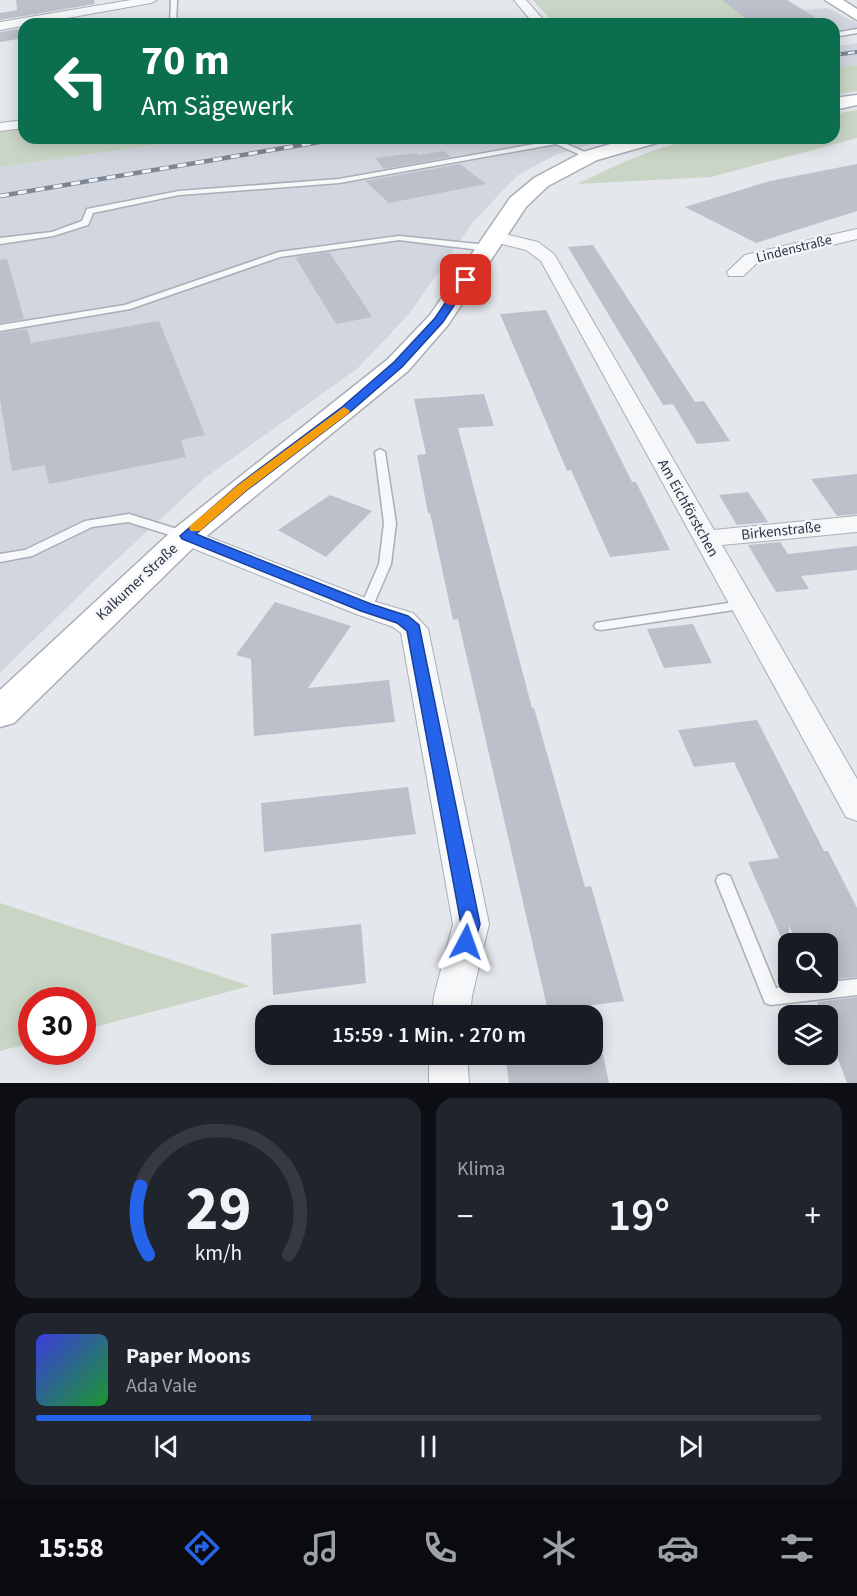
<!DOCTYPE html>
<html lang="de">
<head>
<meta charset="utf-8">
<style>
	:root { --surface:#171b24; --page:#20242c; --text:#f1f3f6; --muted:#9ea1a6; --line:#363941; --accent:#2563eb }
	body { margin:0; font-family:"Source Sans 3",sans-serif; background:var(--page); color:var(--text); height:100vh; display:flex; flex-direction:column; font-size:22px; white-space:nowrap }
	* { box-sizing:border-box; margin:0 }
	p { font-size:20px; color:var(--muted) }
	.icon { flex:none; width:33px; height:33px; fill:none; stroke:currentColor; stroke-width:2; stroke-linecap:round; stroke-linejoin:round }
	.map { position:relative; height:1083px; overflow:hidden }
	.sheet { display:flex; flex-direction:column; gap:15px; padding:15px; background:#0d0f14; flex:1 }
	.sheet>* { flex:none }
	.top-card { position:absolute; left:18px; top:18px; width:822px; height:126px; border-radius:18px; box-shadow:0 3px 15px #0003; background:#0b6e4f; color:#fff; overflow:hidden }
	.controls { position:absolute; left:778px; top:933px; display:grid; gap:12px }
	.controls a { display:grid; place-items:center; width:60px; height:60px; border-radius:12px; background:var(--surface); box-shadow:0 3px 15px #0003; font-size:30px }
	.speed { position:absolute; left:18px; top:987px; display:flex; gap:12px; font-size:30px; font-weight:700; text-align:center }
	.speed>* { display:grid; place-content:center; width:78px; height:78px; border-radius:50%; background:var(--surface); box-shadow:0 3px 15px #0003; line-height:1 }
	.speed .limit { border:9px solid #d22; background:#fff; color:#111 }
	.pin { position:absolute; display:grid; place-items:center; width:51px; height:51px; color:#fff; margin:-26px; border-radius:12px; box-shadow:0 3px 9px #0006 }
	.me { position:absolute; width:66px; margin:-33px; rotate:4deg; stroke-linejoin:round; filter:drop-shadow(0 0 4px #0008) }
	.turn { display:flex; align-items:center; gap:21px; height:126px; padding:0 24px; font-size:27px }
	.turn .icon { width:78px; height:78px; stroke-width:2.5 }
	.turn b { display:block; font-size:42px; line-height:51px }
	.big { font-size:45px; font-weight:600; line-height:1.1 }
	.sheet .tile { flex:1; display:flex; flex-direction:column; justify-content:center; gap:9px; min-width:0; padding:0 21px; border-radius:18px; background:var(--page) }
	.sheet .dial { align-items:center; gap:0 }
	.dial svg { height:156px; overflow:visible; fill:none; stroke:var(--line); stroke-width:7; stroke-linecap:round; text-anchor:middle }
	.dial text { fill:var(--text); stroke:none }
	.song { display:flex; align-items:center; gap:18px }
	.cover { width:72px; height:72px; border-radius:9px; background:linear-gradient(135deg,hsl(240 70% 55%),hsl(130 70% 35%)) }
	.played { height:6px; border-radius:3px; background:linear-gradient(90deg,var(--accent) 35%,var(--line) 35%) }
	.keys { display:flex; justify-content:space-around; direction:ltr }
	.heat { display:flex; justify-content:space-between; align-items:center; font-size:33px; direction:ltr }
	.sheet .tiles { flex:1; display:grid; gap:15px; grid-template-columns:1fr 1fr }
	.tile:last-child { grid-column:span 2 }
	.trip { position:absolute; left:255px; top:1005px; width:348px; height:60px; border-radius:18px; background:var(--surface); box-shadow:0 3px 15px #0003; font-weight:600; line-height:60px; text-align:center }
	.dock { display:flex; height:96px; justify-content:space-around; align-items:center; background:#090b0e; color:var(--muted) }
	.dock .icon { width:42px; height:42px }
	.dock .on { color:var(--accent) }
	.dock b { font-size:27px; color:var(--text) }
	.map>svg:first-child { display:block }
	.built { fill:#d2d6de }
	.green { fill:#c9d6c5 }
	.building { fill:#bbc0ca }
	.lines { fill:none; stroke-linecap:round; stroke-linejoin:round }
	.lane-casing { stroke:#a9aeb7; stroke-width:3 }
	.street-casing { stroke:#a9aeb7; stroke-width:2 }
	.secondary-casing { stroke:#a9aeb7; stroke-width:3 }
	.lane { fill:#f7f8fa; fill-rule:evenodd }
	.street { fill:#f7f8fa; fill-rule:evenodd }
	.secondary { fill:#fff; fill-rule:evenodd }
	.rail-far1-casing { stroke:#7d8696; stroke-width:4 }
	.rail-casing { stroke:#7d8696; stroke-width:4.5 }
	.rail-far1 { stroke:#f4f6f9; stroke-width:2; stroke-dasharray:7; stroke-linecap:butt }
	.rail { stroke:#f4f6f9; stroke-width:3; stroke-dasharray:9; stroke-linecap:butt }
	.route { fill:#2563eb; stroke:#184099; stroke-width:1.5 }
	.slow { fill:#f59e0b }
	.labels { text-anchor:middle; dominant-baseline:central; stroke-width:5; stroke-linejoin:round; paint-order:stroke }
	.far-street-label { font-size:14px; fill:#2b3445; stroke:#f4f6f9 }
	.street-label { font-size:15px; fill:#2b3445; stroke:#f4f6f9 }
</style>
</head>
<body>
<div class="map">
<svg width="857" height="1083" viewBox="0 0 857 1083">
	<rect width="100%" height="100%" fill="#e4e7ec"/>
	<path class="built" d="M828,8L857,23V29L834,33V24H745L741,14Z
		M857,43V65L834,68V47Z
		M204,138H612L555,155L517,176L473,222L410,313L358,368L205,478L101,574L0,673V167Z"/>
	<path class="green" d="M533,0H722L741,14L745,24H555Z
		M857,65V91L834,95V68Z
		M857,110V138L711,177L577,184C619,164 661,143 708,138C747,134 794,138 834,138V114Z
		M24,128V138H204L0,167V132Z
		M0,903L250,986L83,1030L82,1000H32L31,1043L0,1051Z"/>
	<path class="building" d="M16,0H94L95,4L0,20V13L17,10Z
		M722,0H787L826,24H753Z
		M24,28V38L0,42V32Z
		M444,151L451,157L384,169L375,158L417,153L418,155Z
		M460,164L486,184L389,203L365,181Z
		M857,164V211L756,243L685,207L770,181Z
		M593,245L695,402L704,401L730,441L697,444L673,404L663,405L568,247Z
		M329,252L354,289L372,317L336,324L295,257Z
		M7,259L24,319L0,323V260Z
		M546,310L632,482H636L670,550L610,557L571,470L567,471L500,314Z
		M159,321L205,435L181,440L186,457L49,484L45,465L12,471L0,399V333L27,329L31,343Z
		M484,394L494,426L458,428L532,708H534L585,887L591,886L624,1001L548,1011L458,619L453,620L430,513H428L417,455L426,454L414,399Z
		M857,474V514L837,516L811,479Z
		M748,492L768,522L737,525L719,495Z
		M330,495L372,511L326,557L278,530Z
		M780,542L788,554L857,546V570L801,576L809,589L776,592L748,545Z
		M275,602L351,626L308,688L389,680L395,722L254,736L251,659L236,655Z
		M693,624L712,663L664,668L647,629Z
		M757,720L824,851H828L857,908V977L828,980V944H796L789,925V955L748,862L779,858L734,762L694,767L678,730Z
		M408,787L416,834L264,852L261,803Z
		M361,924L366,983L273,995L271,934Z
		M857,997V1083H847L828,1032V1016H822L817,1002Z
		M505,1054H603L609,1083H509Z"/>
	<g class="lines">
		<g class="lane-casing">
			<path id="lane" d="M171,0H177L176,24H170Z
				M857,29V33L834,37V33Z
				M557,140L594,156L587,158L556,144L339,183L179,195L93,213L88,225L53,236L0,244V238L52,232L82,221L87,209L179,191L339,179Z
				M399,236L488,245L492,248L488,251L399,240L280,257L130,309L0,331V325L125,305L279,252Z
				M380,449L385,452L396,523L391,564L372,608L366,612L360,608L379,564L384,523L375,452Z
				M129,514L190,533L192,536L186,540L128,522L92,527L32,556L0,562V554L25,550L85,521Z
				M742,601L748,605L747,608L601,630L596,629L594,626L596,623L601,622Z
				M724,874L730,876L732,881L776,988L857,979V995L771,1005L765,1003L716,881L718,876Z"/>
		</g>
		<g class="street-casing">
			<path id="street" d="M131,0H157L151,3L0,30V22Z
				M514,0H526L547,24H534Z
				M24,120V128L0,131V123Z
				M857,229V239L757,263L743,276H729L727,272L745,255Z
				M496,232L538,242L554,254L714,530L857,516V532L722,545L857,779V821L846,817L541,261L526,250L490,241L487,237L490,233Z
				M186,528L376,602L413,613L428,629L489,924L472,996L470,1016H432L434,996L453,924L401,633L393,627L356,614L177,542L173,536L177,530Z
				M429,1054H467L469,1083H429Z"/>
		</g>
		<g class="secondary-casing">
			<path id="secondary" d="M825,0H843L857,9V20Z
				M857,95V105L834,110V98Z
				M631,138H663L660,142L597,160L548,186L526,207L448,325L408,371L198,543L14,723L0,727V690L174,529L388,359L430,315L510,198L534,178L583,152Z"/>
		</g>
		<use href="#lane" class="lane"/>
		<use href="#street" class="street"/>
		<use href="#secondary" class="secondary"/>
		<g class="rail-far1-casing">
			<path id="rail-far1" d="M834,55L857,52"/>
		</g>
		<g class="rail-casing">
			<path id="rail" d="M0,196L343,138"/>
		</g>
		<use href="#rail-far1" class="rail-far1"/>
		<use href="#rail" class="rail"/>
	</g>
	<path class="route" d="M462,278L471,280L443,322L402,367L350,412L247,490L196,534L371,604L408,616L419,625L480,924L473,948L466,950L460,948L457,942L461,924L407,631L397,623L361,611L182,539L180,536L238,485L342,407L394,362L435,318Z"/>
	<path class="slow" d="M344,407L350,411L349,413L247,490L200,531H191L189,528L191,525L238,485Z"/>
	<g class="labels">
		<g class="far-street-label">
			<text transform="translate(794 249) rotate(-14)">Lindenstraße</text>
		</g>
		<g class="street-label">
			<text transform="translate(688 508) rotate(61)">Am Eichförstchen</text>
			<text transform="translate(781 531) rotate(-6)">Birkenstraße</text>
			<text transform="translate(137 582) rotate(-43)">Kalkumer Straße</text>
		</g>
	</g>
</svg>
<div class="controls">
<a><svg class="icon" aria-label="search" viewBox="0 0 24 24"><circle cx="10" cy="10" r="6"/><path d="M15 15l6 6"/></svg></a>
<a><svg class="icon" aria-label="layers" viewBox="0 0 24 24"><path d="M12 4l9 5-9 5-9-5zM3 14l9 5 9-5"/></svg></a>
</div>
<div class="speed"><div class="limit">30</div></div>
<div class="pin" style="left:466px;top:280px;background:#d93025"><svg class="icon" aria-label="arrive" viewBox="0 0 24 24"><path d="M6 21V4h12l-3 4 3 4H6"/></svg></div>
<svg class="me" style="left:466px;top:942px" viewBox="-20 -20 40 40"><path d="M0-17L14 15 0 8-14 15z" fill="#2563eb" stroke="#fff" stroke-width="4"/></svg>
<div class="trip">15:59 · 1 Min. · 270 m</div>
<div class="top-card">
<div class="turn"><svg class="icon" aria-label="left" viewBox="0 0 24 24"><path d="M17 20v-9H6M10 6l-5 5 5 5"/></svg><div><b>70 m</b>Am Sägewerk</div></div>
</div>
</div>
<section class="sheet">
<div class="tiles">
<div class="tile dial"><svg viewBox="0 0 100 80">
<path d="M14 69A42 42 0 1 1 86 69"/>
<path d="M14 69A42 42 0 0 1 10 34" stroke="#2563eb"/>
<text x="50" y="56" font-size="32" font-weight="700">29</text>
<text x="50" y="72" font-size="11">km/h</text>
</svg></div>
<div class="tile"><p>Klima</p>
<div class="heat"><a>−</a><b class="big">19°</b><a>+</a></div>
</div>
<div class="tile">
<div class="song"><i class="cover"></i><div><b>Paper Moons</b><p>Ada Vale</p></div></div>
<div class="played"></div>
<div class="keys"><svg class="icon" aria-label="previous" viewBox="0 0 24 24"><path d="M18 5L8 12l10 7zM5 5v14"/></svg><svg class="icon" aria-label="pause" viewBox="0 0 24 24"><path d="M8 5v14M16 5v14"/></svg><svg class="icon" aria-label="next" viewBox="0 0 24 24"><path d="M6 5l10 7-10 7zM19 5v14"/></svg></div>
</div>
</div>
</section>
<nav class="dock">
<b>15:58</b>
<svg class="icon on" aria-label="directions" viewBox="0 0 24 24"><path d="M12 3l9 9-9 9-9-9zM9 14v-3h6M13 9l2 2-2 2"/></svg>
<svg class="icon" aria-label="music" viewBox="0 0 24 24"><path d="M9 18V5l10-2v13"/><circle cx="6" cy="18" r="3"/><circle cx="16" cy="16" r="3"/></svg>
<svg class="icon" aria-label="phone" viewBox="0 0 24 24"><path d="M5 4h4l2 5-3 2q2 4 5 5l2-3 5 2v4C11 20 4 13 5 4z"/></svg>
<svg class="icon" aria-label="climate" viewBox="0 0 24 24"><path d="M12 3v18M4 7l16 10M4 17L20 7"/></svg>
<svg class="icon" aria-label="car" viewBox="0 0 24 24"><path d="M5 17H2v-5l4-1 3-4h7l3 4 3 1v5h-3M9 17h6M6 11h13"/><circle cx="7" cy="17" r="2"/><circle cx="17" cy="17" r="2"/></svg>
<svg class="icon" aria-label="filters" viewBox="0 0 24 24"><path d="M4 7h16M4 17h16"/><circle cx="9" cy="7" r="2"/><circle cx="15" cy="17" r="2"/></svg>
</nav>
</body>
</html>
